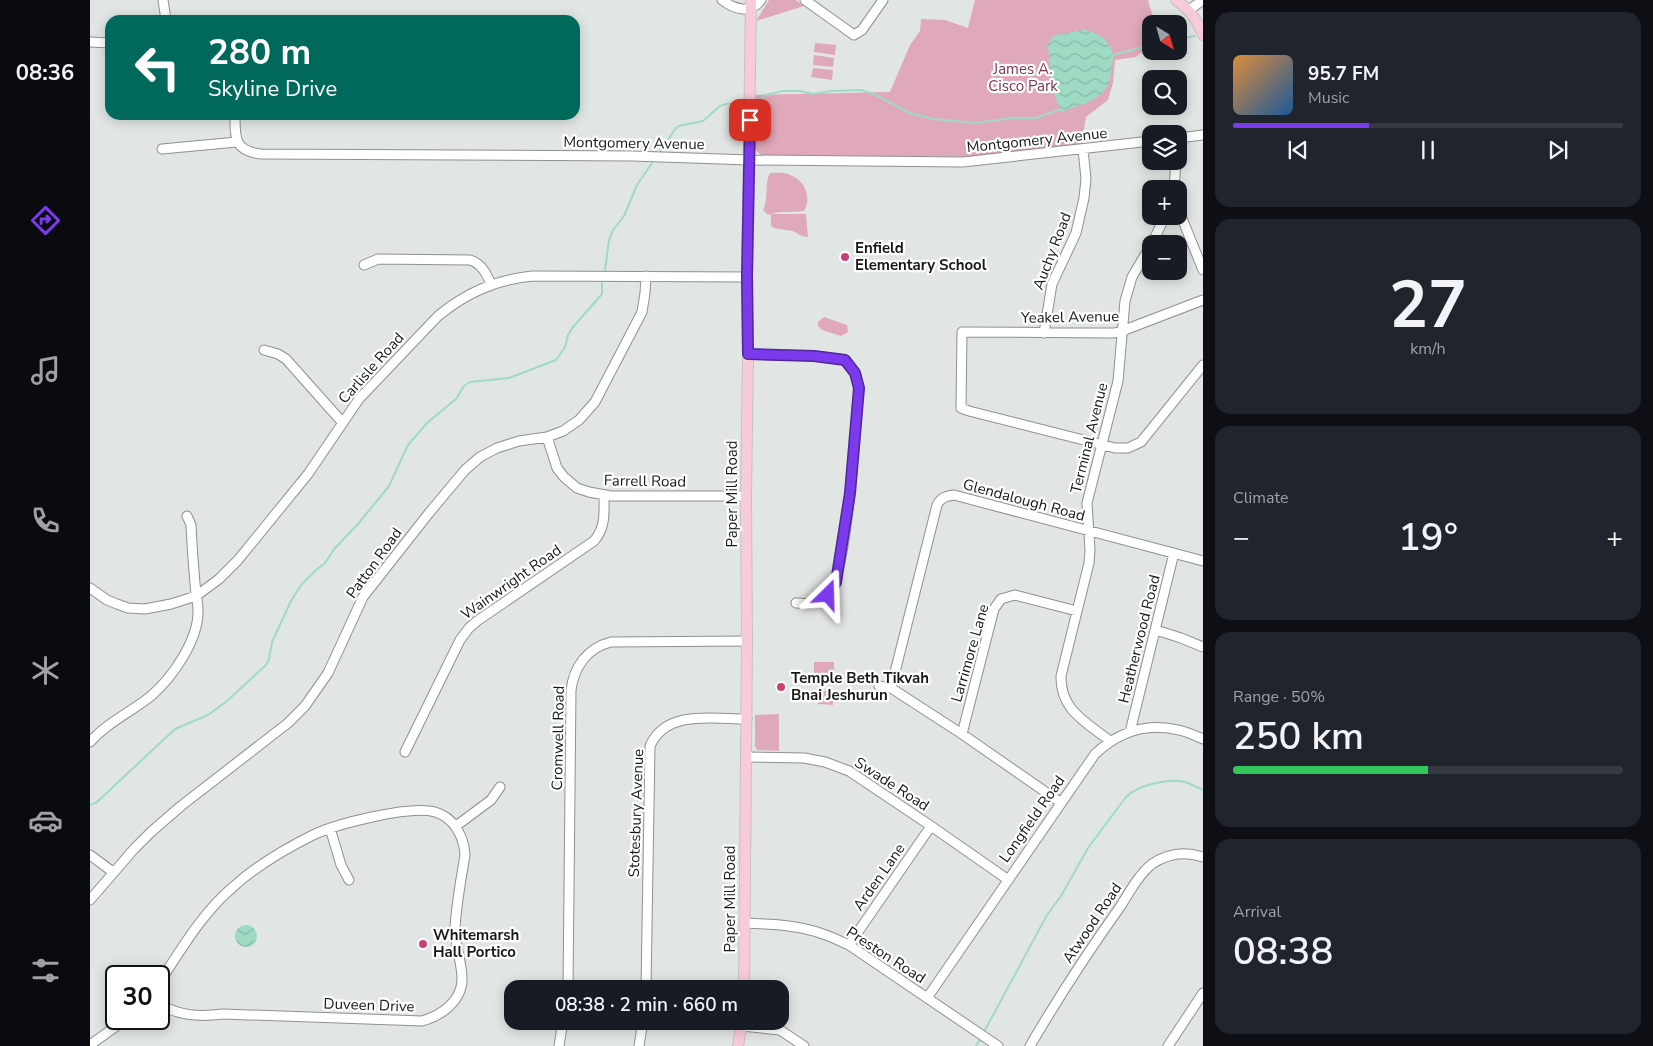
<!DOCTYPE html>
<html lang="en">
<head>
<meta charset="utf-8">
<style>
	:root { --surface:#171b24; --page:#20242c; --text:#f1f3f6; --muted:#9ea1a6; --line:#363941; --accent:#7c3aed }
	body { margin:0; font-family:"Nunito Sans",sans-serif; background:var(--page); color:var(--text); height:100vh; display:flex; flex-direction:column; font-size:19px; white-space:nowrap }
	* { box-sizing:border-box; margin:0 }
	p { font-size:16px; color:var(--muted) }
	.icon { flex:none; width:28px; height:28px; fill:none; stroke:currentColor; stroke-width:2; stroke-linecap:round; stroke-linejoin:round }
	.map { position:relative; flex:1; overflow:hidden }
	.details { display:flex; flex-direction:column; gap:12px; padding:12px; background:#0d0f14; width:450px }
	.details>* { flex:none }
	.top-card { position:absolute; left:15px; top:15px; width:475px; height:105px; border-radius:15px; box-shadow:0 2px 12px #0003; background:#00695c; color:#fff; overflow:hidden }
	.needle { width:32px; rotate:143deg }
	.fabs { position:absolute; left:1052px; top:15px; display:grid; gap:10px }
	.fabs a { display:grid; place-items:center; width:45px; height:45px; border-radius:10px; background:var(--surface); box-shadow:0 2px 12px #0003; font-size:25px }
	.speed { position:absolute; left:15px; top:965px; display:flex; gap:10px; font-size:25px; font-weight:700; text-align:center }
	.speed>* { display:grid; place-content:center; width:65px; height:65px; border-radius:50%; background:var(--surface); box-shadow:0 2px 12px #0003; line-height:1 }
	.speed .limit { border:2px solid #111; border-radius:8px; background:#fff; color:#111 }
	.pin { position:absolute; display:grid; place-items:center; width:42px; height:42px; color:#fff; margin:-21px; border-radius:10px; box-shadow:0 2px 8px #0006 }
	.me { position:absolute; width:55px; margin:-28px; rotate:22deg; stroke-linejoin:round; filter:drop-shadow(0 0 4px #0008) }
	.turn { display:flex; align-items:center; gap:18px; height:105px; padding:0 20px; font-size:22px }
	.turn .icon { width:65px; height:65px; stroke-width:2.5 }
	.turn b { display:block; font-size:35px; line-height:42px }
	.big { font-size:38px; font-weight:600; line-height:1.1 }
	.details .widget { flex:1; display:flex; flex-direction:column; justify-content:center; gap:8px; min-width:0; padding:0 18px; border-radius:15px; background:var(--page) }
	.details .dial { align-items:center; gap:0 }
	.dial b { font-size:65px; line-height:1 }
	.song { display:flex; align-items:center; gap:15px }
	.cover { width:60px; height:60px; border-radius:8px; background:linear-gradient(135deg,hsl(30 70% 55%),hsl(210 70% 35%)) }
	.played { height:5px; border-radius:2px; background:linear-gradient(90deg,var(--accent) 35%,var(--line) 35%) }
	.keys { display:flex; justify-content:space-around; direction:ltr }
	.heat { display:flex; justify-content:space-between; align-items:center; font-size:28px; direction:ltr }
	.charge { height:8px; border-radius:4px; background:linear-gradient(90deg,#34c759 50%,var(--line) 0) }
	.trip { position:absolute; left:414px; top:980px; width:285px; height:50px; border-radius:15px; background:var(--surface); box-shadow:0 2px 12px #0003; font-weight:600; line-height:50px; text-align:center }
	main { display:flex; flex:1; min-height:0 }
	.dock { display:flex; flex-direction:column; width:90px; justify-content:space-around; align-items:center; background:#090b0e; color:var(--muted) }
	.dock .icon { width:35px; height:35px }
	.dock .current { color:var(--accent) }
	.dock b { font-size:22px; color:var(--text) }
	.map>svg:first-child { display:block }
	.park { fill:#e0a9ba }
	.water { fill:url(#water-waves) }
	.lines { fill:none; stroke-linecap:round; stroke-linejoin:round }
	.stream { stroke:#9fdac3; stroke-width:2 }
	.minor-casing { stroke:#8d918f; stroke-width:11 }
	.major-casing { stroke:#c2c3c3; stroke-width:12 }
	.minor { stroke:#fff; stroke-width:9 }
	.major { stroke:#f9cad9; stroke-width:10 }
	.route-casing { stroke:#51269a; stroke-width:12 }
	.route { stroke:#7c3aed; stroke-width:9 }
	.poi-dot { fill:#c93f78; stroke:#fff; stroke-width:2 }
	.labels { text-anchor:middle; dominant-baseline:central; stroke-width:4.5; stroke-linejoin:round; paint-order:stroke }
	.park-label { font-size:15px; fill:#79364e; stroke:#fff }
	.street-label { font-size:15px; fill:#161817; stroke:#fff }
	.poi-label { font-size:15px; font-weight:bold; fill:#161817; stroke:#fff; text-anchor:start }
</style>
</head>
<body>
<main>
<nav class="dock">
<b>08:36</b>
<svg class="icon current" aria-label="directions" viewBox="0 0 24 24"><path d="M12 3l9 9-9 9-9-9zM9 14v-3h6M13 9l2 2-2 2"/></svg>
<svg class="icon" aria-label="music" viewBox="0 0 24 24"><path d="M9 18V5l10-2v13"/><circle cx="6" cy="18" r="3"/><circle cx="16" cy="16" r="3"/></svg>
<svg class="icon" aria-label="phone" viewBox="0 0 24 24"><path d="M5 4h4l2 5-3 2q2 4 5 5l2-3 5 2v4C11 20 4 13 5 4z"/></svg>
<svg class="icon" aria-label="climate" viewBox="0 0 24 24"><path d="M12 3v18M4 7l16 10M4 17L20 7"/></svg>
<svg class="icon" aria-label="car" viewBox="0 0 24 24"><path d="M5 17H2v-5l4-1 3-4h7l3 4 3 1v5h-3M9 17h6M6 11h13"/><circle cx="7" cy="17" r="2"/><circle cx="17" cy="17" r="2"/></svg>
<svg class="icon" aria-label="filters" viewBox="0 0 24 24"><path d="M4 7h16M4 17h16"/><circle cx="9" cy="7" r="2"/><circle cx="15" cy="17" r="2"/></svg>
</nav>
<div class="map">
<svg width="1113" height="1046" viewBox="0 0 1113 1046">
	<defs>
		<pattern id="water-waves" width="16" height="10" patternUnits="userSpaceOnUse" patternTransform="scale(1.25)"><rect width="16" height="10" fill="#9fdac3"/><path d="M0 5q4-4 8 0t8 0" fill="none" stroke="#88baa7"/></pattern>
	</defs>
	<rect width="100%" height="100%" fill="#e1e6e4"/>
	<path class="park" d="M679,0H706L714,6L666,21Z
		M885,0H1058L1065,24H1061V44L1046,57L1025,60L1023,83L1018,100L996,117L991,146L897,157L671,155L665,150L666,95L800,92L820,45L830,31L831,19L855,20L878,28Z
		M725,43L746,45L745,55L724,52Z
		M724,55L744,58L743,67L723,65Z
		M723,68L743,70L742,80L721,77Z
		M680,173C687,173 694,172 700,175C715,180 722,198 714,211C702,213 689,210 678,215L673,210C679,198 674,184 680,173Z
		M681,214H716L718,237C711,237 708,233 702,231C695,229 688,231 681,226Z
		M734,317L757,325L758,332L751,336L732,330L728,326V322Z
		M724,662H744V675H753L752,684H729V675L724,674Z
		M728,691H743V705L728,704Z
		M689,714V751L667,750L665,746V715Z"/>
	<path class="water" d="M992,30C1006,30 1024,42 1023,59C1023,61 1021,64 1021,66C1021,78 1020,86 1011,94C999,105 985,105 972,112L962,90L958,45L962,37L966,35Z
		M145 936a11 11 0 1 1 22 0a11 11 0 1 1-22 0Z"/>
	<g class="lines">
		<path class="stream" d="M1089,39L1105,36
			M1021,57L1023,55L1061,45
			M670,99L676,95L693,91H710L723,94L741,91L771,90L784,94L820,113L843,119L886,123L922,118H946L971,109
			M569,154L585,129L589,126L613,121L630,106L636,104L651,103
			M515,270L519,240L523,230L534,216L547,185L562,163
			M0,805L7,802L85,729L118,715L137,701L176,665L179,659L182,642L201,601L211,585L225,571L235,563L245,548L268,524L299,486L318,445L338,422L366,399L374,386L380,382L419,378L466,360L475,347L478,335L483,327L512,294V283
			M895,1030L957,915L971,896L998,848L1036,797C1048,785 1078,778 1095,782C1101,784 1107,787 1113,790
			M886,1046L890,1040"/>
		<g class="minor-casing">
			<path id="minor" d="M73,0L76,20
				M632,0C645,10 661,14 671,0
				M715,0L764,35L772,30L793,0
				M1099,10L1113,0
				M0,42L20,43
				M145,115C145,138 144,151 171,154L542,156L660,160L873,162L1061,141
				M1089,138L1113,135
				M72,149L147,142
				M1084,189L1086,161
				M1089,211L1113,270
				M1062,244L1075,216
				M274,265L288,259L380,260C392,264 396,273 401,284
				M1113,300L1032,331L1024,333L872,332L871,408L879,411L1025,448H1038L1051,442L1113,365
				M954,333L962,284L986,233L994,198L996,179L993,149
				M174,350L188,354L196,359L252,422
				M658,354L724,356L755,360L765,373L769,388C766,420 757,579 738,596C729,604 718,604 706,603
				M457,437L467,468L474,477L487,488L499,492L521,496H656
				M0,588L17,600L27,604L38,608L55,609L81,604L106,596L129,579L148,560L218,474L269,399L348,316C376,293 405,280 442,276L657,277
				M1066,630L1091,638L1113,647
				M789,686L801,688L872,734L970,802
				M801,688L847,505C851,497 857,496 864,495L1113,561
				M1040,732L1084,553
				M872,734L904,609L911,599L925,595L987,611
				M1020,741C996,722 970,710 971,676L999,563L1000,550L997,503L1028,381L1035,301L1042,277L1061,245
				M0,742C18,722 41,712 61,696C83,677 109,639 108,610C108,605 107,600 106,595C104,572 102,548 101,525L97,516
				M315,752L370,640L379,628L387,621L504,541C516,527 514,512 514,495
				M656,757L714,758L735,762L759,771L841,826L917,879
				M366,826L401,800L410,787
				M240,828L251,865L259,880
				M0,855L23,872
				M0,900L44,849L61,832L91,806L198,723L215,706L238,673L273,597L339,513L375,470L390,457L407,448L429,441L457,437L473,431L489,420L505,402L552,312L555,293L556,276
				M655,923C681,924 708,925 733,934C742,937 750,941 759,945L908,1046
				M759,945L841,826
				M69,983C91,950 112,913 143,887C166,866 195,849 223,835C246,824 320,805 345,812C364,817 374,837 375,855C371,880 366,905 365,929C365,946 372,962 372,979C372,1001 351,1016 332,1021L133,1014C109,1017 90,1016 69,1004
				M478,989L481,690C484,667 497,648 521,642L657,641
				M556,989L560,746C576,709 624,719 657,719
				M837,998L1005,754C1037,724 1074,720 1113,739
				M637,1021L652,1026L690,1030L714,1046
				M0,1045L36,1019
				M469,1046L473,1021
				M549,1046L553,1021
				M940,1046C968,998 998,952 1030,907C1039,893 1049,874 1062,864C1078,853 1095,851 1113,857
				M1078,1046L1113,993"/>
		</g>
		<g class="major-casing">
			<path id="major" d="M1086,0C1100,10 1107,20 1113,35
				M654,989L657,641L656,496L658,354L657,277L661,0
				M648,1046L652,1021"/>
		</g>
		<use href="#minor" class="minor"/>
		<use href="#major" class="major"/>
	</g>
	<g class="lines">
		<g class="route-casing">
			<path id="route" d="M660,120L657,276L658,354L724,356L755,360L765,373L769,388L760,493L746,582L738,595"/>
		</g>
		<use href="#route" class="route"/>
	</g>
	<g class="poi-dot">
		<circle cx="755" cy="257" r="5"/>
		<circle cx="691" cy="687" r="5"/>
		<circle cx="333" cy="944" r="5"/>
	</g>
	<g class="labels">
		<g class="park-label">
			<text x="933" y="69">James A.<tspan x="933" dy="17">Cisco Park</tspan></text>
		</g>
		<g class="street-label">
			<text transform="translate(947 140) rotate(-6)">Montgomery Avenue</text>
			<text transform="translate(544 143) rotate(1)">Montgomery Avenue</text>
			<text transform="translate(962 251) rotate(-69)">Auchy Road</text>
			<text transform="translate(980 317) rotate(-1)">Yeakel Avenue</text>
			<text transform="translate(281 368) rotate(-48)">Carlisle Road</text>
			<text transform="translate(999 438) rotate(-76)">Terminal Avenue</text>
			<text transform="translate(555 481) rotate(1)">Farrell Road</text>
			<text transform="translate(642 494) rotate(-90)">Paper Mill Road</text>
			<text transform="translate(934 500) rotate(15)">Glendalough Road</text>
			<text transform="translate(284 563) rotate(-54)">Patton Road</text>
			<text transform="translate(421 582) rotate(-35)">Wainwright Road</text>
			<text transform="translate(1049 639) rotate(-76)">Heatherwood Road</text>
			<text transform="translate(880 653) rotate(-74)">Larrimore Lane</text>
			<text transform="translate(468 738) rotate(-89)">Cromwell Road</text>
			<text transform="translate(802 784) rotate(33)">Swade Road</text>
			<text transform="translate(546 813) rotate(-88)">Stotesbury Avenue</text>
			<text transform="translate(942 819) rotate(-55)">Longfield Road</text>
			<text transform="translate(789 877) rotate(-55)">Arden Lane</text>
			<text transform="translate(640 899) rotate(-90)">Paper Mill Road</text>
			<text transform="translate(1002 923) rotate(-56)">Atwood Road</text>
			<text transform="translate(796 955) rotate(33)">Preston Road</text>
			<text transform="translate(279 1005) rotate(2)">Duveen Drive</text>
		</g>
		<g class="poi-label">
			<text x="765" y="248">Enfield<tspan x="765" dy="17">Elementary School</tspan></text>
			<text x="701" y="678">Temple Beth Tikvah<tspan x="701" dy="17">Bnai Jeshurun</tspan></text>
			<text x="343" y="935">Whitemarsh<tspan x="343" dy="17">Hall Portico</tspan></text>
		</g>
	</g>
</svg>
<div class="fabs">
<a><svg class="needle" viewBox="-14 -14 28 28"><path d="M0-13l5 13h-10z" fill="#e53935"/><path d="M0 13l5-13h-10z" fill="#9ea1a6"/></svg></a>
<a><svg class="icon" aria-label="search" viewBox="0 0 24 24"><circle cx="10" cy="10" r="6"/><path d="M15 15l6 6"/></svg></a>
<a><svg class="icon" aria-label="layers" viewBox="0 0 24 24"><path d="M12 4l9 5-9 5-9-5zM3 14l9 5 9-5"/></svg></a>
<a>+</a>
<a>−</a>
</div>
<div class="speed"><div class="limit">30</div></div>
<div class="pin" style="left:660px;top:120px;background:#d93025"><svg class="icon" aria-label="arrive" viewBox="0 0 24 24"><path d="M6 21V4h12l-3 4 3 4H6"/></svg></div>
<svg class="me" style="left:738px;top:595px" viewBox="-20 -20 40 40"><path d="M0-17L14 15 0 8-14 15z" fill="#7c3aed" stroke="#fff" stroke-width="4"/></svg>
<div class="trip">08:38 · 2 min · 660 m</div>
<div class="top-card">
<div class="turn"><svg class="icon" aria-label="left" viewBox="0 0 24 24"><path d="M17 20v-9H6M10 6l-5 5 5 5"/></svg><div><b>280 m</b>Skyline Drive</div></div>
</div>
</div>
<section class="details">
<div class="widget">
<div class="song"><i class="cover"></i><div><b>95.7 FM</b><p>Music</p></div></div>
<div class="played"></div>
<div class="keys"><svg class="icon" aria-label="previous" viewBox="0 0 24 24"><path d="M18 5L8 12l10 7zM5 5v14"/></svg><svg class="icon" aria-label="pause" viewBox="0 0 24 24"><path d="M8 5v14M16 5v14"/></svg><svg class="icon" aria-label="next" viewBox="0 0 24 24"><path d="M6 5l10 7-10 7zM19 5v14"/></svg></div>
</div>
<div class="widget dial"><b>27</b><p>km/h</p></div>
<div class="widget"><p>Climate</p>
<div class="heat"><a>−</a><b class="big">19°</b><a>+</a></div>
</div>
<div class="widget"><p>Range · 50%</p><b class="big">250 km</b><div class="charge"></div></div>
<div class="widget"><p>Arrival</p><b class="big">08:38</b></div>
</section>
</main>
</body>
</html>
